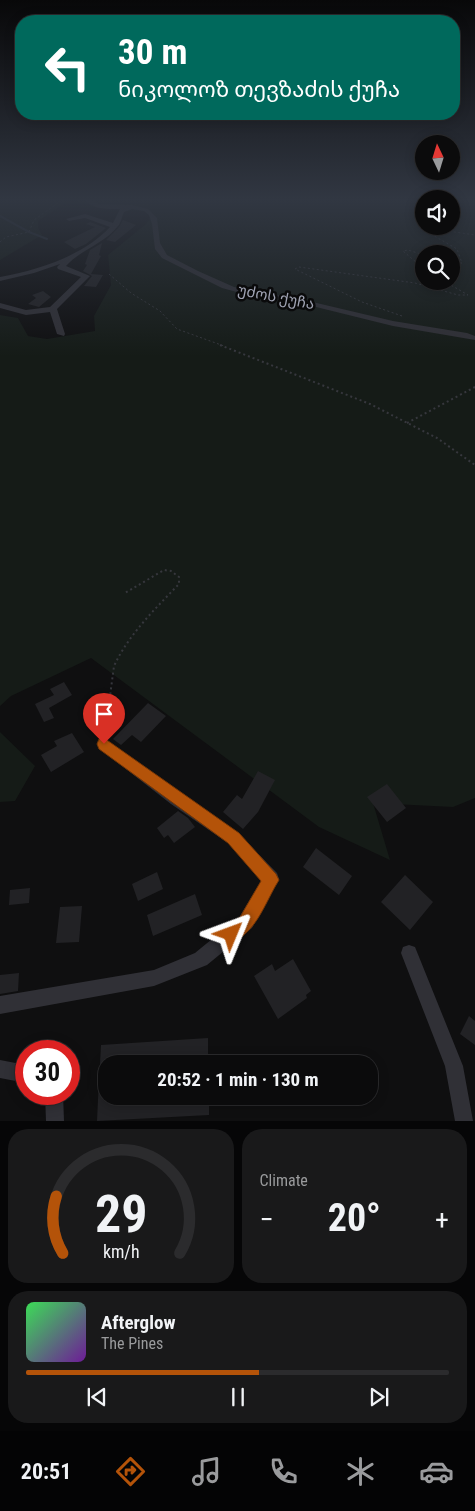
<!DOCTYPE html>
<html lang="en">
<head>
<meta charset="utf-8">
<style>
	:root { --surface:#0b0b0c; --page:#19191a; --text:#f1f3f6; --muted:#9a9b9d; --line:#2b2b2d; --accent:#b45309 }
	body { margin:0; font-family:"Roboto Condensed","Noto Sans Georgian",sans-serif; background:var(--page); color:var(--text); height:100vh; display:flex; flex-direction:column; font-size:19px; white-space:nowrap }
	* { box-sizing:border-box; margin:0 }
	p { font-size:16px; color:var(--muted) }
	.icon { flex:none; width:28px; height:28px; fill:none; stroke:currentColor; stroke-width:2; stroke-linecap:round; stroke-linejoin:round }
	.map { position:relative; height:1121px; overflow:hidden }
	.details { display:flex; flex-direction:column; gap:8px; padding:8px; background:#060607; flex:1 }
	.details>* { flex:none }
	.guide { position:absolute; left:15px; top:15px; width:445px; height:105px; border-radius:20px; box-shadow:0 2px 12px #0003,0 0 0 1px var(--line); background:#00695c; color:#fff; overflow:hidden }
	.needle { width:32px; rotate:356deg }
	.buttons { position:absolute; left:415px; top:135px; display:grid; gap:10px }
	.buttons a { display:grid; place-items:center; width:45px; height:45px; border-radius:50%; background:var(--surface); box-shadow:0 2px 12px #0003,0 0 0 1px var(--line); font-size:25px }
	.speed { position:absolute; left:15px; top:1040px; display:flex; gap:10px; font-size:25px; font-weight:700; text-align:center }
	.speed>* { display:grid; place-content:center; width:65px; height:65px; border-radius:50%; background:var(--surface); box-shadow:0 2px 12px #0003,0 0 0 1px var(--line); line-height:1 }
	.speed .limit { border:8px solid #d22; background:#fff; color:#111 }
	.pin { position:absolute; display:grid; place-items:center; width:42px; height:42px; color:#fff; margin:-51px -21px; border-radius:50% 50% 50% 0; rotate:-45deg; box-shadow:0 0 5px #0007 }
	.pin .icon { rotate:45deg }
	.me { position:absolute; width:55px; margin:-28px; rotate:46deg; stroke-linejoin:round; filter:drop-shadow(0 0 4px #0008) }
	.turn { display:flex; align-items:center; gap:18px; height:105px; padding:0 20px; font-size:22px }
	.turn .icon { width:65px; height:65px; stroke-width:2.5 }
	.turn b { display:block; font-size:35px; line-height:42px }
	.big { font-size:38px; font-weight:700; line-height:1.1 }
	.details .tile { flex:1; display:flex; flex-direction:column; justify-content:center; gap:8px; min-width:0; padding:0 18px; border-radius:20px; background:var(--page) }
	.details .dial { align-items:center; gap:0 }
	.dial svg { height:130px; overflow:visible; fill:none; stroke:var(--line); stroke-width:7; stroke-linecap:round; text-anchor:middle }
	.dial text { fill:var(--text); stroke:none }
	.song { display:flex; align-items:center; gap:15px }
	.cover { width:60px; height:60px; border-radius:8px; background:linear-gradient(135deg,hsl(130 70% 55%),hsl(280 70% 35%)) }
	.played { height:5px; border-radius:2px; background:linear-gradient(90deg,var(--accent) 55%,var(--line) 55%) }
	.keys { display:flex; justify-content:space-around; direction:ltr }
	.heat { display:flex; justify-content:space-between; align-items:center; font-size:28px; direction:ltr }
	.details .tiles { flex:1; display:grid; gap:8px; grid-template-columns:1fr 1fr }
	.tile:last-child { grid-column:span 2 }
	.trip { position:absolute; left:98px; top:1055px; width:280px; height:50px; border-radius:20px; background:var(--surface); box-shadow:0 2px 12px #0003,0 0 0 1px var(--line); font-weight:700; line-height:50px; text-align:center }
	.dock { display:flex; height:80px; justify-content:space-around; align-items:center; background:#040405; color:var(--muted) }
	.dock .icon { width:35px; height:35px }
	.dock .on { color:var(--accent) }
	.dock b { font-size:22px; color:var(--text) }
	.map>svg:first-child { display:block }
	.green { fill:#151b17; fill-rule:evenodd }
	.lines { fill:none; stroke-linecap:round; stroke-linejoin:round }
	.stream { stroke:#252b34; stroke-width:2 }
	.building { fill:#222225 }
	.path-far1 { stroke:#36373d; stroke-width:1; stroke-dasharray:2 2.5; stroke-linecap:butt }
	.path { stroke:#36373d; stroke-width:2; stroke-dasharray:2 3; stroke-linecap:butt }
	.minor { fill:#303036; fill-rule:evenodd }
	.route { fill:#b45309; stroke:#753606 }
	.labels { text-anchor:middle; dominant-baseline:central; stroke-width:5; stroke-linejoin:round; paint-order:stroke }
	.far-street-label { font-size:15px; fill:#9fa2b2; stroke:#0a0a0b }
</style>
</head>
<body>
<div class="map">
<svg width="475" height="1121" viewBox="0 0 475 1121">
	<rect width="100%" height="100%" fill="#0f0f10"/>
	<path class="green" d="M0,200H424V226H451V200H475V798L453,807L373,803L390,860L319,827L91,658L11,696L0,706V315L18,318L28,336L47,339L95,331L94,316L111,285L108,255L146,224L151,216L145,211L125,210L70,200L38,221V228L42,235L0,260ZM424,254H451V281H424Z
		M0,732L35,766L15,801L0,802Z"/>
	<g class="lines">
		<path class="stream" d="M0,216L29,232L47,239"/>
	</g>
	<path class="building" d="M123,220L136,225L115,242L106,240L119,227Z
		M90,222L106,228L86,244L75,249L64,242L95,227L86,224Z
		M102,243L99,255L101,256L91,274L103,275L96,287L84,286L92,276L83,271L87,265L85,264L90,250Z
		M43,291L51,297L39,307L28,304L36,298L32,295Z
		M64,682L72,695L49,708L54,718L44,722L35,704L54,695L50,689Z
		M148,703L166,716L141,742L132,735L121,745L113,739Z
		M72,733L84,752L51,772L41,755L57,746L54,741Z
		M258,771L275,780L258,812L243,829L223,812L237,795L242,799Z
		M387,784L406,808L387,822L367,797Z
		M178,811L188,818L195,827L174,843L168,835L164,838L157,828Z
		M316,848L352,876L339,895L303,867Z
		M157,872L163,889L138,901L132,884Z
		M405,875L433,902L410,930L381,902Z
		M30,888L29,903L9,905L10,890Z
		M195,894L202,915L153,936L147,915Z
		M82,906L79,942L56,943L60,907Z
		M293,959L311,991L306,995L307,998L278,1019L254,976L272,964L275,971Z
		M19,973L18,991L0,994V975Z
		M469,1016L475,1021V1045L460,1034Z
		M208,1038V1064H100L101,1045Z
		M99,1078H106V1096H209V1115L97,1121Z"/>
	<g class="lines">
		<path class="path-far1" d="M0,242L6,237L29,232L34,220L62,200
			M424,255L408,250L403,251L424,269
			M451,263H462L457,249L429,233V231L434,229L475,235
			M109,274L131,293L160,311L177,329L224,346
			M402,316L362,302L295,269L299,267L415,283L458,295H468L444,281"/>
		<path class="path" d="M220,345L370,404L437,438L475,465
			M407,423L475,387
			M105,734L114,666C129,634 155,609 179,584V577L171,571L164,570L125,593"/>
		<path class="minor" d="M85,200H91L99,204L132,205L148,209L157,218L160,243L167,255L198,271L234,287L304,300L393,321L467,333L475,336V340L393,326L304,304L244,294L222,288L162,258L155,249L152,224L149,215L144,211L132,209L124,212C122,216 121,223 118,226C104,244 80,250 66,266L90,276L57,309L65,334L64,336L57,334L50,312L26,315L0,308V303L26,310L50,307L81,277L58,269L57,267L60,264L34,273L0,281V277C38,270 83,256 110,227L85,218L69,221L66,219L85,214L113,223L120,209C108,209 94,210 85,200Z
			M104,738L181,794L238,833L277,873L279,879L252,928L207,965L154,986L0,1014V996L154,970L195,953L240,916L262,880L228,843L171,804L99,748L97,744L99,740Z
			M409,945L415,947L463,1066L473,1121H455L445,1066L401,953L403,947Z
			M0,1060L26,1065V1083L0,1078Z
			M45,1094H63L64,1121H46Z"/>
	</g>
	<linearGradient id="sky" x2="0" y2="1"><stop stop-color="#080809"/><stop offset="0.56" stop-color="#313742"/><stop offset="1" stop-color="#313742" stop-opacity="0"/></linearGradient>
	<rect width="475" height="356" fill="url(#sky)"/>
	<path class="route" d="M104,738L239,833L276,874L279,880L276,885C264,906 255,933 231,943L225,940L223,934L225,929L240,917L261,881L228,843L99,749L97,744L99,739Z"/>
	<g class="labels">
		<g class="far-street-label">
			<text transform="translate(276 297) rotate(11)">უძოს ქუჩა</text>
		</g>
	</g>
</svg>
<div class="buttons">
<a><svg class="needle" viewBox="-14 -14 28 28"><path d="M0-13l5 13h-10z" fill="#e53935"/><path d="M0 13l5-13h-10z" fill="#9a9b9d"/></svg></a>
<a><svg class="icon" aria-label="sound" viewBox="0 0 24 24"><path d="M4 9h4l5-4v14l-5-4H4zM17 9q2 3 0 6"/></svg></a>
<a><svg class="icon" aria-label="search" viewBox="0 0 24 24"><circle cx="10" cy="10" r="6"/><path d="M15 15l6 6"/></svg></a>
</div>
<div class="speed"><div class="limit">30</div></div>
<div class="pin" style="left:104px;top:744px;background:#d93025"><svg class="icon" aria-label="arrive" viewBox="0 0 24 24"><path d="M6 21V4h12l-3 4 3 4H6"/></svg></div>
<svg class="me" style="left:231px;top:934px" viewBox="-20 -20 40 40"><path d="M0-17L14 15 0 8-14 15z" fill="#b45309" stroke="#fff" stroke-width="4"/></svg>
<div class="trip">20:52 · 1 min · 130 m</div>
<div class="guide">
<div class="turn"><svg class="icon" aria-label="left" viewBox="0 0 24 24"><path d="M17 20v-9H6M10 6l-5 5 5 5"/></svg><div><b>30 m</b>ნიკოლოზ თევზაძის ქუჩა</div></div>
</div>
</div>
<section class="details">
<div class="tiles">
<div class="tile dial"><svg viewBox="0 0 100 80">
<path d="M14 69A42 42 0 1 1 86 69"/>
<path d="M14 69A42 42 0 0 1 10 34" stroke="#b45309"/>
<text x="50" y="56" font-size="32" font-weight="700">29</text>
<text x="50" y="72" font-size="11">km/h</text>
</svg></div>
<div class="tile"><p>Climate</p>
<div class="heat"><a>−</a><b class="big">20°</b><a>+</a></div>
</div>
<div class="tile">
<div class="song"><i class="cover"></i><div><b>Afterglow</b><p>The Pines</p></div></div>
<div class="played"></div>
<div class="keys"><svg class="icon" aria-label="previous" viewBox="0 0 24 24"><path d="M18 5L8 12l10 7zM5 5v14"/></svg><svg class="icon" aria-label="pause" viewBox="0 0 24 24"><path d="M8 5v14M16 5v14"/></svg><svg class="icon" aria-label="next" viewBox="0 0 24 24"><path d="M6 5l10 7-10 7zM19 5v14"/></svg></div>
</div>
</div>
</section>
<nav class="dock">
<b>20:51</b>
<svg class="icon on" aria-label="directions" viewBox="0 0 24 24"><path d="M12 3l9 9-9 9-9-9zM9 14v-3h6M13 9l2 2-2 2"/></svg>
<svg class="icon" aria-label="music" viewBox="0 0 24 24"><path d="M9 18V5l10-2v13"/><circle cx="6" cy="18" r="3"/><circle cx="16" cy="16" r="3"/></svg>
<svg class="icon" aria-label="phone" viewBox="0 0 24 24"><path d="M5 4h4l2 5-3 2q2 4 5 5l2-3 5 2v4C11 20 4 13 5 4z"/></svg>
<svg class="icon" aria-label="climate" viewBox="0 0 24 24"><path d="M12 3v18M4 7l16 10M4 17L20 7"/></svg>
<svg class="icon" aria-label="car" viewBox="0 0 24 24"><path d="M5 17H2v-5l4-1 3-4h7l3 4 3 1v5h-3M9 17h6M6 11h13"/><circle cx="7" cy="17" r="2"/><circle cx="17" cy="17" r="2"/></svg>
</nav>
</body>
</html>
